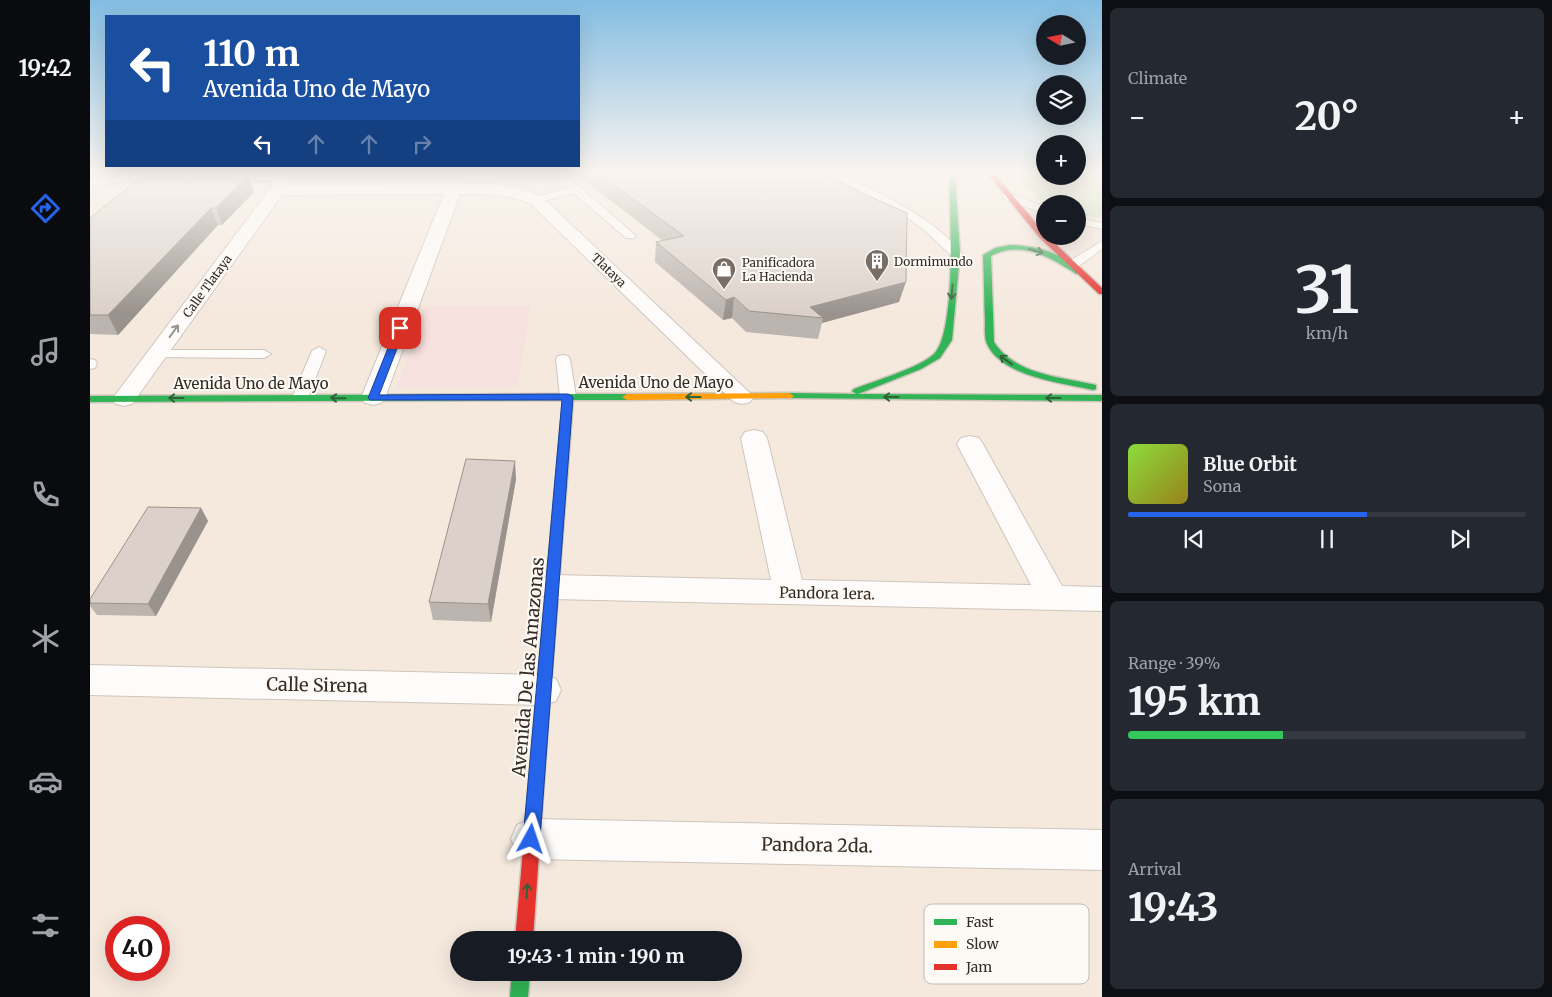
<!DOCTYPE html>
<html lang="en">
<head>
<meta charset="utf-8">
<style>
	:root { --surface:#171b24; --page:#242831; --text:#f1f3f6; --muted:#9ea1a6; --line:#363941; --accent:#2563eb }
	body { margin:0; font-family:Merriweather,serif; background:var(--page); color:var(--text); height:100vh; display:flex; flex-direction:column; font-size:19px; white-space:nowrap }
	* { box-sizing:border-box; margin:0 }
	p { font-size:16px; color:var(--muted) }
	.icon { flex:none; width:28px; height:28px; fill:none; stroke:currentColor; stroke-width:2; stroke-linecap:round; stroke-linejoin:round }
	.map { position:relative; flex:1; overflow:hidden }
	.side { display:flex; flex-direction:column; gap:8px; padding:8px; background:#0d0f14; width:450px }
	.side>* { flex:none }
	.hud { position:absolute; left:15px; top:15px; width:475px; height:152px; border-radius:0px; box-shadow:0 5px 20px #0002; background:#1a4fa0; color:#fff; overflow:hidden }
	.needle { width:32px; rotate:280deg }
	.tools { position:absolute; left:946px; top:15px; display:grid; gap:10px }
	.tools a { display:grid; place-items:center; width:50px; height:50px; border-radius:50%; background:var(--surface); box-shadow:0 5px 20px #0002; font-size:25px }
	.speed { position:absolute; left:15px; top:916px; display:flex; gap:10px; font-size:25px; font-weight:700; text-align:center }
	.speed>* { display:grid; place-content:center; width:65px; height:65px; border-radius:50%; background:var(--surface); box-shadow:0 5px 20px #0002; line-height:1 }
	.speed .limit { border:8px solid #d22; background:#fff; color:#111 }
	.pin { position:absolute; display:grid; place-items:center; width:42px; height:42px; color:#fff; margin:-21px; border-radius:10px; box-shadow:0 2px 8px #0006 }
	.me { position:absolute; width:55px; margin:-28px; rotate:5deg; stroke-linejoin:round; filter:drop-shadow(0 0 4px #0008) }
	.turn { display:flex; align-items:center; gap:18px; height:105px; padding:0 15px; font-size:22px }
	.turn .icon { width:65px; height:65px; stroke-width:2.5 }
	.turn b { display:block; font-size:35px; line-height:42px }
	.lanes { display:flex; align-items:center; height:48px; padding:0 15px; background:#0003; justify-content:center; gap:25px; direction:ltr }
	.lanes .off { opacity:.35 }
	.big { font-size:38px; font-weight:700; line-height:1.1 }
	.side .tile { flex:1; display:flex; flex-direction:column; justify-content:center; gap:8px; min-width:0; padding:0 18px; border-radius:8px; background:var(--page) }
	.side .dial { align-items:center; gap:0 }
	.dial b { font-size:65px; line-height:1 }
	.song { display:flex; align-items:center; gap:15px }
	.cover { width:60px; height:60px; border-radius:8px; background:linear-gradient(135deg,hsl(90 70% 55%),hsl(50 70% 35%)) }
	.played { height:5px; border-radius:2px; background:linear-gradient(90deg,var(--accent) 60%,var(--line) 60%) }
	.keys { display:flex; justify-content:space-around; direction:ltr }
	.heat { display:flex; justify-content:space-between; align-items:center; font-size:28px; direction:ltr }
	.charge { height:8px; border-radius:4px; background:linear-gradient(90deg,#34c759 39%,var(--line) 0) }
	.trip { position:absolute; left:360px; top:931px; width:292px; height:50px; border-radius:25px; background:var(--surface); box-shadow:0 5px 20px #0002; font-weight:700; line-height:50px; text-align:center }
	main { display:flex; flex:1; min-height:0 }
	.tabs { display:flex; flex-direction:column; width:90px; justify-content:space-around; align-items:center; background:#090b0e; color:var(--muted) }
	.tabs .icon { width:35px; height:35px }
	.tabs .selected { color:var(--accent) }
	.tabs b { font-size:22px; color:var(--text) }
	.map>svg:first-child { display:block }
	.commercial { fill:#f6e1de }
	.green { fill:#cde1be }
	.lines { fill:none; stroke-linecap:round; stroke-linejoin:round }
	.lane-casing { stroke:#cec5bc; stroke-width:2 }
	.street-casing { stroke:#cec5bc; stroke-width:2 }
	.fast-casing { stroke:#cec5bc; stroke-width:3 }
	.slow-casing { stroke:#cec5bc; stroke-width:3 }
	.jam-casing { stroke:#cec5bc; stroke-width:3 }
	.lane { fill:#fefcfa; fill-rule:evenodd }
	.street { fill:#fefcfa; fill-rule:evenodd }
	.fast { fill:#30b455; fill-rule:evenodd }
	.slow { fill:#ff9f0a; fill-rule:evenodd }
	.jam { fill:#e5322d; fill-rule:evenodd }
	.wall { fill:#bcb4ae }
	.shaded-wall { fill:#99928d }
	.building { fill:#dbd1ca; stroke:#99928d }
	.oneway { stroke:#336238 }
	.oneway2 { stroke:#9a9490 }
	.route { fill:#2563eb; stroke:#184099 }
	.labels { text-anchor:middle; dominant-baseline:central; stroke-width:4; stroke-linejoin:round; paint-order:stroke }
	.far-poi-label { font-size:12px; fill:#352c25; stroke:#fdf9f5; text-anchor:start }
	.far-street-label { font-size:12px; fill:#352c25; stroke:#fdf9f5 }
	.street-label { font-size:15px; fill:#352c25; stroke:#fdf9f5 }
	.near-street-label { font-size:18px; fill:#352c25; stroke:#fdf9f5 }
	.key { fill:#fdf9f5; stroke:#c1bcb7; stroke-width:1 }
	.key-label { font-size:14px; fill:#352c25 }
</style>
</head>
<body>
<main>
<nav class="tabs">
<b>19:42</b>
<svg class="icon selected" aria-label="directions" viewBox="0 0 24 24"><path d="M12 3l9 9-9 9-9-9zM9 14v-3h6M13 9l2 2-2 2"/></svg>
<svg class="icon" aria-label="music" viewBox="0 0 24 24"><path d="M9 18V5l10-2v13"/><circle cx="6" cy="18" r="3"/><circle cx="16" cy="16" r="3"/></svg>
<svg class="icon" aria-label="phone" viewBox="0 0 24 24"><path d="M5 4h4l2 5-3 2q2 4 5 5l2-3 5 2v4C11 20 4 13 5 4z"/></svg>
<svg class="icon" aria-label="climate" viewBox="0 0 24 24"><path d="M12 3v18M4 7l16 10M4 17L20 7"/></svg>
<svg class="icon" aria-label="car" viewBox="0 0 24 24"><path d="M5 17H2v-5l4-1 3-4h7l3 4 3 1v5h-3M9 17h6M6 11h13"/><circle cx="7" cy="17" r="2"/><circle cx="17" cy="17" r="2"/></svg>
<svg class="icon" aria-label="filters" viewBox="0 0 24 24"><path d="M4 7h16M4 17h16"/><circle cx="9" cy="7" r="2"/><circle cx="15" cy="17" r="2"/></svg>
</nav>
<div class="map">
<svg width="1012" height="997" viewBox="0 0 1012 997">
	<rect width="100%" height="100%" fill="#f5e9de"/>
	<path class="commercial" d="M335,306H440L428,387H307Z"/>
	<path class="green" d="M924,173L988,176V173H1012V218L988,214V204H955V207Z"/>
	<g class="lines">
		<g class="lane-casing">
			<path id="lane" d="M45,173L196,175L201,178L196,181L47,180L0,186V180Z
				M462,173H473L544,234L546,236L544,238H536L484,193L446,203L442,202L441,200L442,198L478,188Z
				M737,173H750C792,196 842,215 872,254L870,256H862L834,230L815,216Z
				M917,193L955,207V214L913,198V194Z
				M988,218L1012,223V229L988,224Z
				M1012,241V249L986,268H978L976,265L978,262Z
				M229,347L236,351L218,398L215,401H205L202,398L222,351Z
				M68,350H174L181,354L174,358L63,357L61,354Z
				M473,355L478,356L480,359L486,397L483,400H473L470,397L466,359L468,356Z
				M0,359L5,360L7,363L5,368L0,369Z"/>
		</g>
		<g class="street-casing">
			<path id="street" d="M192,173H204L206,176L199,185L406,184L431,189L452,197L664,397L660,402L652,404L644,402L440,203C415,194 397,194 370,194L295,398L291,403L283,405L275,403L271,398L354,194L192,195L42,404L34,406L26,404L22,399L26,394Z
				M664,430L673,432L677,438L712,580L941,585L867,444L871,438L880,436L889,438L893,444L972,586L1012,587V611L462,599L451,595L447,587L451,579L462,575L681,580L651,438L655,432Z
				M0,665L454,675L466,679L471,690L466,701L454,705L0,695Z
				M441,819L1012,830V870L441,859L427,853L421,839L427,825Z"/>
		</g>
		<g class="fast-casing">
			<path id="fast" d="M859,173H865L870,254L862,340L850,358L831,369L768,394L1012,395V401L696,398L694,396L699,393L766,394L762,391L764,389C784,381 829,368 844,354C867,331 860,208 859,173Z
				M920,245C945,245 975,254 993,272L986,274C960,257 931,240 901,256L904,342C925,375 972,377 1006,385V389L1003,390C972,383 912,377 897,344C894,337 895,328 895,321C894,299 894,277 893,255L905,248Z
				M477,394H537L542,397L537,400H483L457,737L455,742L450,744L445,742L443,737L473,400L0,402V396Z
				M422,972H440L438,997H420Z"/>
		</g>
		<g class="slow-casing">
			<path id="slow" d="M699,393L704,396L702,398L537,400L532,397L537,394Z"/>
		</g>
		<g class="jam-casing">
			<path id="jam" d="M897,173H904L955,234V236H957L1012,288V294H1009L950,238Z
				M450,730L455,732L457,737L443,940H425L443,737L445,732Z"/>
		</g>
		<use href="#lane" class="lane"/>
		<use href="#street" class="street"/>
		<use href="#fast" class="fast"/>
		<use href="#slow" class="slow"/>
		<use href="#jam" class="jam"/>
	</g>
	<path class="wall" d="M485,173H734L809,302L732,323L728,339L656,332L642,318L633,320L565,262L566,242L573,241Z
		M158,175L164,192L132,225H128L28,335L0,334V218L102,178Z
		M426,479L401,622L343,620L339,602Z
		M111,508L118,521L66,616L7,615L0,606V599Z"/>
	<path class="shaded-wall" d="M158,175L164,192L132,225L126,208Z
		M121,208L128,225L28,335L18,315Z
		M816,282L809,302L732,323L733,318L720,307Z
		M644,297L642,318L633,320L636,300Z
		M425,461L426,479L401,622L398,604Z
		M111,508L118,521L66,616L58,604Z"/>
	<path class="building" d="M508,173H734L772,193L817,213L816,282L720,307L733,318L659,311L644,297L636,300L566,242L594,236Z
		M107,174L158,175L126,208H121L18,315H0V218L51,177L102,178Z
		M376,459L425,461L398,604L339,602Z
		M58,507L111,508L58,604L0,603V599Z"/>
	<defs><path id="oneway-shaft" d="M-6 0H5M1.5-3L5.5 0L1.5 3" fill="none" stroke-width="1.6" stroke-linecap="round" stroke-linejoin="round" transform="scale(1.25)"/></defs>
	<g class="oneway">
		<use href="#oneway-shaft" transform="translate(946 251) rotate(16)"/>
		<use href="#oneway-shaft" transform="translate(862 292) rotate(95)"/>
		<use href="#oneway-shaft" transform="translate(916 360) rotate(-144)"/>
		<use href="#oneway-shaft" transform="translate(603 397) rotate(180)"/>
		<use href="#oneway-shaft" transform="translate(801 397) rotate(-180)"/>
		<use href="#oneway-shaft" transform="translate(86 398) rotate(180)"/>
		<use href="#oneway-shaft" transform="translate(248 398) rotate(-179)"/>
		<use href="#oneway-shaft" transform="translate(963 398) rotate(-180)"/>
		<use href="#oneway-shaft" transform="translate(437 891) rotate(-86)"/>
	</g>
	<use class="oneway2" href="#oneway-shaft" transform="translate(84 331) rotate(-54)"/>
	<linearGradient id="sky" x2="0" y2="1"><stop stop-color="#83bde2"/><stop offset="0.55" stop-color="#faf5f0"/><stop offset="1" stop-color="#faf5f0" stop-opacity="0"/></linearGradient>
	<rect width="1012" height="313" fill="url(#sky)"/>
	<path class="route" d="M310,326L315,328L289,395L478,394L483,397L450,839L447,845L441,848L435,845L433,839L472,400H280L278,398L306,328Z"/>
	<defs>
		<g id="building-pin" transform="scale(1.25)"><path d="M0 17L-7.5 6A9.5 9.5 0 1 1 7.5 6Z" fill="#786e66" stroke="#fdf9f5"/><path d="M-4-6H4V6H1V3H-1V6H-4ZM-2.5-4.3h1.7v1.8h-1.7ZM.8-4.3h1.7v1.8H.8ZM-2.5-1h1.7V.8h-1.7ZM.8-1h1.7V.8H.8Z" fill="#fff"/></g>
		<g id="shop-pin" transform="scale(1.25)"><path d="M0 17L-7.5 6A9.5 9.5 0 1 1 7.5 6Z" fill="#786e66" stroke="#fdf9f5"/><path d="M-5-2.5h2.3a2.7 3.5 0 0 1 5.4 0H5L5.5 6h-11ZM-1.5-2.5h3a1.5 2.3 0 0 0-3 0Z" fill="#fff"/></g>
	</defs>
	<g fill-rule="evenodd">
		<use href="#building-pin" x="787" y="261"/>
		<use href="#shop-pin" x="634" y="269"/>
	</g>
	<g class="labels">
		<g class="far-poi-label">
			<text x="804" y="261">Dormimundo</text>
			<text x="652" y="262">Panificadora<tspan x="652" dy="14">La Hacienda</tspan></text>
		</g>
		<g class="far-street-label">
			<text transform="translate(519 270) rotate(44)">Tlataya</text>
			<text transform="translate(117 286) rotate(-54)">Calle Tlataya</text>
		</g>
		<g class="street-label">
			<text x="566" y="382">Avenida Uno de Mayo</text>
			<text x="161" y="383">Avenida Uno de Mayo</text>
			<text transform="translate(737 593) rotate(1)">Pandora 1era.</text>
		</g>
		<g class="near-street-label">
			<text transform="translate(438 667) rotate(-85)">Avenida De las Amazonas</text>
			<text transform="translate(227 685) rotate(1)">Calle Sirena</text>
			<text transform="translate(727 845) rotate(1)">Pandora 2da.</text>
		</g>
	</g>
	<rect x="834" y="904" width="165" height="80" rx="8" class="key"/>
	<rect x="844" y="919" width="23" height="6" fill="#30b455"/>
	<rect x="844" y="941" width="23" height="7" fill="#ff9f0a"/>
	<rect x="844" y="964" width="23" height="6" fill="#e5322d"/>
	<g class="key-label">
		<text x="876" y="927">Fast</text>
		<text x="876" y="949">Slow</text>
		<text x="876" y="972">Jam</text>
	</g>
</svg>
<div class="tools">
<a><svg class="needle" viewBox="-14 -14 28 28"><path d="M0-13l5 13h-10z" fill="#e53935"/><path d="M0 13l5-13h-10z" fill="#9ea1a6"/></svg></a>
<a><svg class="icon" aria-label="layers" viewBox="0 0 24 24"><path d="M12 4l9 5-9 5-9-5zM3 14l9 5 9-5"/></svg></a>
<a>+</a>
<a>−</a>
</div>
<div class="speed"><div class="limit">40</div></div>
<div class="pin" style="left:310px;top:328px;background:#d93025"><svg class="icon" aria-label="arrive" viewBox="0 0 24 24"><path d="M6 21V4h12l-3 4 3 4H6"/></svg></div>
<svg class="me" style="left:441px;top:839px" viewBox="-20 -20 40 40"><path d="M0-17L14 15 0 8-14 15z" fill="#2563eb" stroke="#fff" stroke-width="4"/></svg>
<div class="trip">19:43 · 1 min · 190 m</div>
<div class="hud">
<div class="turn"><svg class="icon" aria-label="left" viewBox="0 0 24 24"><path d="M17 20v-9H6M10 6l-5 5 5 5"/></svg><div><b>110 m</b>Avenida Uno de Mayo</div></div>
<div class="lanes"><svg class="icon" aria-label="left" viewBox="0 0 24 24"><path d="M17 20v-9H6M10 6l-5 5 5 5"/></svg><svg class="icon off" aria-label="ahead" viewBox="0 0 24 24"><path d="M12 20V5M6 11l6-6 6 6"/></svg><svg class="icon off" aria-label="ahead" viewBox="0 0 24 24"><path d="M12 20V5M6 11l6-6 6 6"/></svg><svg class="icon off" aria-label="right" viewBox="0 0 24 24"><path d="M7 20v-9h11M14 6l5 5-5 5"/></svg></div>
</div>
</div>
<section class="side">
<div class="tile"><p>Climate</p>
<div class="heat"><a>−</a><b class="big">20°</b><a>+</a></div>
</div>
<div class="tile dial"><b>31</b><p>km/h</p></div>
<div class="tile">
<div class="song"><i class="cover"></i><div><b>Blue Orbit</b><p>Sona</p></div></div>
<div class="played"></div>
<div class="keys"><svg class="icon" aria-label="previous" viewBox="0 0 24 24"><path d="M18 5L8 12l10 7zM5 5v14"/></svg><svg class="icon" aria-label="pause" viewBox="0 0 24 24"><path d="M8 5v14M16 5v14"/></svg><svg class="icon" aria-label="next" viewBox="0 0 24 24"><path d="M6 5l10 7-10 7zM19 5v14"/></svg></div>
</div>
<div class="tile"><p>Range · 39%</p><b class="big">195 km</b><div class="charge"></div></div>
<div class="tile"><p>Arrival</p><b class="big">19:43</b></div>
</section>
</main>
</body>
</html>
